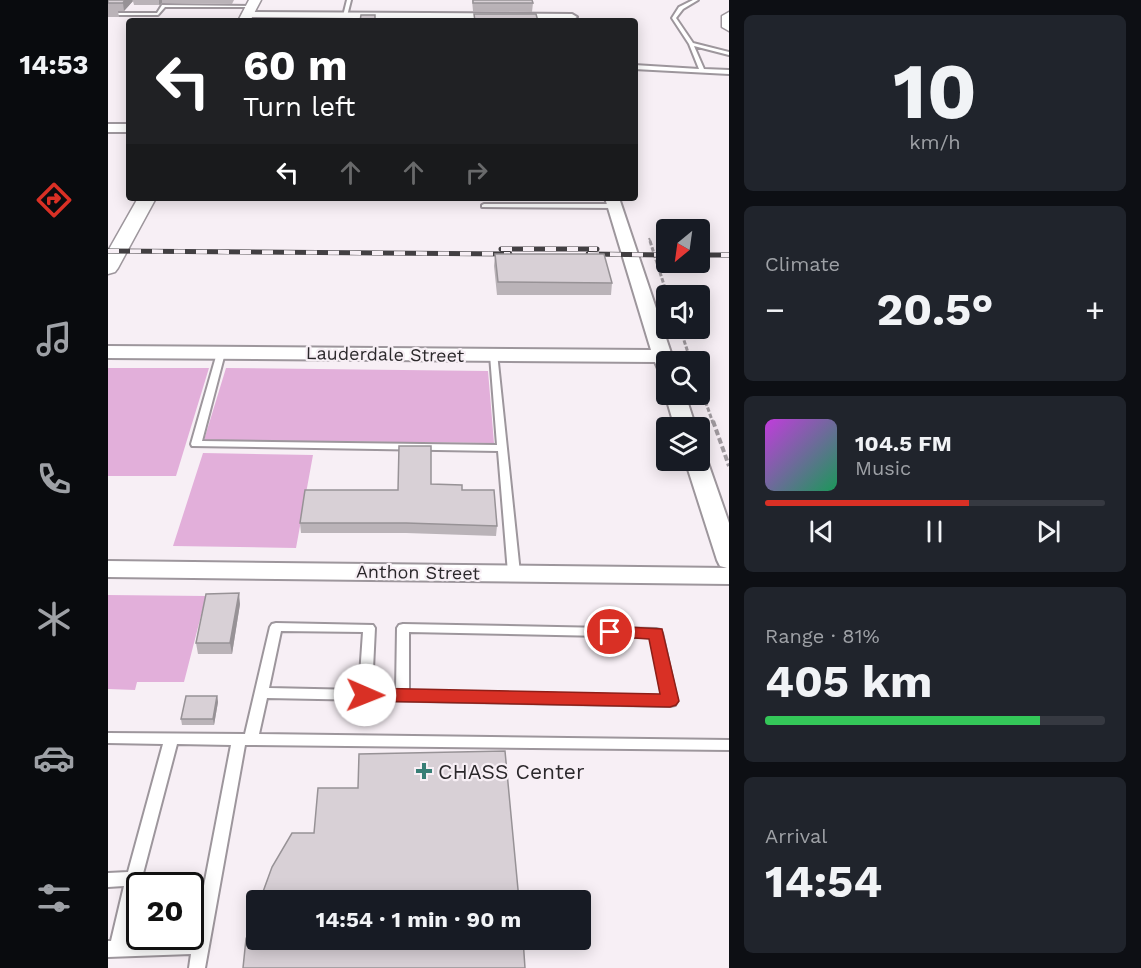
<!DOCTYPE html>
<html lang="en">
<head>
<meta charset="utf-8">
<style>
	:root { --surface:#171b24; --page:#20242c; --text:#f1f3f6; --muted:#9ea1a6; --line:#363941; --accent:#d93025 }
	body { margin:0; font-family:"Work Sans",sans-serif; background:var(--page); color:var(--text); height:100vh; display:flex; flex-direction:column; font-size:22px; white-space:nowrap }
	* { box-sizing:border-box; margin:0 }
	p { font-size:20px; color:var(--muted) }
	.icon { flex:none; width:33px; height:33px; fill:none; stroke:currentColor; stroke-width:2; stroke-linecap:round; stroke-linejoin:round }
	.map { position:relative; flex:1; overflow:hidden }
	.details { display:flex; flex-direction:column; gap:15px; padding:15px; background:#0d0f14; width:412px }
	.details>* { flex:none }
	.guide { position:absolute; left:18px; top:18px; width:512px; height:183px; border-radius:6px; box-shadow:0 3px 15px #0003; background:#202124; color:#fff; overflow:hidden }
	.needle { width:39px; rotate:209deg }
	.buttons { position:absolute; left:548px; top:219px; display:grid; gap:12px }
	.buttons a { display:grid; place-items:center; width:54px; height:54px; border-radius:6px; background:var(--surface); box-shadow:0 3px 15px #0003; font-size:30px }
	.speed { position:absolute; left:18px; top:872px; display:flex; gap:12px; font-size:30px; font-weight:700; text-align:center }
	.speed>* { display:grid; place-content:center; width:78px; height:78px; border-radius:50%; background:var(--surface); box-shadow:0 3px 15px #0003; line-height:1 }
	.speed .limit { border:3px solid #111; border-radius:9px; background:#fff; color:#111 }
	.pin { position:absolute; display:grid; place-items:center; width:51px; height:51px; color:#fff; margin:-26px; border:3px solid #fff; border-radius:50%; box-shadow:0 2px 6px #0007 }
	.me { position:absolute; width:66px; margin:-33px; rotate:91deg; stroke-linejoin:round; filter:drop-shadow(0 0 4px #0008) }
	.turn { display:flex; align-items:center; gap:21px; height:126px; padding:0 18px; font-size:27px }
	.turn .icon { width:78px; height:78px; stroke-width:2.5 }
	.turn b { display:block; font-size:42px; line-height:51px }
	.lanes { display:flex; align-items:center; height:57px; padding:0 18px; background:#0003; justify-content:center; gap:30px; direction:ltr }
	.lanes .off { opacity:.35 }
	.big { font-size:45px; font-weight:700; line-height:1.1 }
	.details .widget { flex:1; display:flex; flex-direction:column; justify-content:center; gap:9px; min-width:0; padding:0 21px; border-radius:9px; background:var(--page) }
	.details .dial { align-items:center; gap:0 }
	.dial b { font-size:78px; line-height:1 }
	.song { display:flex; align-items:center; gap:18px }
	.cover { width:72px; height:72px; border-radius:9px; background:linear-gradient(135deg,hsl(290 70% 55%),hsl(150 70% 35%)) }
	.played { height:6px; border-radius:3px; background:linear-gradient(90deg,var(--accent) 60%,var(--line) 60%) }
	.keys { display:flex; justify-content:space-around; direction:ltr }
	.heat { display:flex; justify-content:space-between; align-items:center; font-size:33px; direction:ltr }
	.charge { height:9px; border-radius:4px; background:linear-gradient(90deg,#34c759 81%,var(--line) 0) }
	.trip { position:absolute; left:138px; top:890px; width:345px; height:60px; border-radius:6px; background:var(--surface); box-shadow:0 3px 15px #0003; font-weight:700; line-height:60px; text-align:center }
	main { display:flex; flex:1; min-height:0 }
	.menu { display:flex; flex-direction:column; width:108px; justify-content:space-around; align-items:center; background:#090b0e; color:var(--muted) }
	.menu .icon { width:42px; height:42px }
	.menu .current { color:var(--accent) }
	.menu b { font-size:27px; color:var(--text) }
	.map>svg:first-child { display:block }
	.green { fill:#e2afda }
	.lines { fill:none; stroke-linecap:round; stroke-linejoin:round }
	.service-casing { stroke:#9d969c; stroke-width:4 }
	.minor-casing { stroke:#9d969c; stroke-width:4 }
	.tertiary-casing { stroke:#9d969c; stroke-width:3 }
	.motorway-casing { stroke:#9d969c; stroke-width:3 }
	.path-far2 { stroke:#a09a9f; stroke-width:2; stroke-dasharray:4 1.5; stroke-linecap:butt }
	.path-far1 { stroke:#a09a9f; stroke-width:3; stroke-dasharray:4.5 2; stroke-linecap:butt }
	.path { stroke:#a09a9f; stroke-width:4; stroke-dasharray:6 3; stroke-linecap:butt }
	.service { fill:#fff; fill-rule:evenodd }
	.minor { fill:#fff; fill-rule:evenodd }
	.tertiary { fill:#fff; fill-rule:evenodd }
	.motorway { fill:#fff; fill-rule:evenodd }
	.rail-casing { stroke:#423f42; stroke-width:5 }
	.rail { stroke:#f7eff5; stroke-width:4; stroke-dasharray:11; stroke-linecap:butt }
	.wall { fill:#bab3b8 }
	.shaded-wall { fill:#979296 }
	.building { fill:#d8d0d6; stroke:#979296; stroke-width:1.5 }
	.route { fill:#d93025; stroke:#8d1f18; stroke-width:1.5 }
	.poi-dot { fill:#387e76; stroke:#f7eff5; stroke-width:2 }
	.labels { text-anchor:middle; dominant-baseline:central; stroke-width:4.5; stroke-linejoin:round; paint-order:stroke }
	.street-label { font-size:18px; fill:#2b282b; stroke:#f7eff5 }
	.near-poi-label { font-size:21px; fill:#2b282b; stroke:#f7eff5; text-anchor:start }
</style>
</head>
<body>
<main>
<nav class="menu">
<b>14:53</b>
<svg class="icon current" aria-label="directions" viewBox="0 0 24 24"><path d="M12 3l9 9-9 9-9-9zM9 14v-3h6M13 9l2 2-2 2"/></svg>
<svg class="icon" aria-label="music" viewBox="0 0 24 24"><path d="M9 18V5l10-2v13"/><circle cx="6" cy="18" r="3"/><circle cx="16" cy="16" r="3"/></svg>
<svg class="icon" aria-label="phone" viewBox="0 0 24 24"><path d="M5 4h4l2 5-3 2q2 4 5 5l2-3 5 2v4C11 20 4 13 5 4z"/></svg>
<svg class="icon" aria-label="climate" viewBox="0 0 24 24"><path d="M12 3v18M4 7l16 10M4 17L20 7"/></svg>
<svg class="icon" aria-label="car" viewBox="0 0 24 24"><path d="M5 17H2v-5l4-1 3-4h7l3 4 3 1v5h-3M9 17h6M6 11h13"/><circle cx="7" cy="17" r="2"/><circle cx="17" cy="17" r="2"/></svg>
<svg class="icon" aria-label="filters" viewBox="0 0 24 24"><path d="M4 7h16M4 17h16"/><circle cx="9" cy="7" r="2"/><circle cx="15" cy="17" r="2"/></svg>
</nav>
<div class="map">
<svg width="621" height="968" viewBox="0 0 621 968">
	<rect width="100%" height="100%" fill="#f7eff5"/>
	<path class="green" d="M0,368H101L68,476H0Z
		M118,368L380,371L386,443L96,440Z
		M95,453L205,455L188,548L65,546Z
		M0,595L98,596L76,682H29L27,690L0,689Z"/>
	<g class="lines">
		<g class="service-casing">
			<path id="service" d="M239,0H243L239,16L237,17L235,16Z
				M585,0H590L575,9L568,18L585,43L621,52V55L586,46L596,69L621,70V74L526,69V65L591,69L581,44L564,18L571,7Z
				M54,5L144,6L146,7H57L50,15H0V13H49Z
				M376,204H506L509,206L506,208L374,207V205Z
				M113,350L117,353L94,441L389,445L382,355L386,352L389,353L412,573L410,576H402L400,573L390,451L84,446L83,444L109,353Z
				M168,623L265,625L267,628L264,690L288,691L289,628L291,625L295,624L548,629L552,630L554,633L569,701L567,705L562,706L159,698L151,734L621,740V750L137,745L97,968H81L83,954L0,957V941H3L16,886L0,887V873L20,872L55,744L0,743V733L137,734L162,627L164,624ZM173,631L255,632L251,690L161,688ZM301,632L543,637L554,696L301,691ZM69,744L123,745L86,938L19,941L32,885Z"/>
		</g>
		<g class="minor-casing">
			<path id="minor" d="M139,12L464,14L469,17L464,20L136,17L134,15Z
				M0,124H21V132H0Z
				M497,198H511L564,356L566,362H558V373L551,371L547,362L0,358V346L543,350Z
				M558,393V394H577L588,428H567L557,394Z
				M591,454L596,455L599,460L621,523V584L0,577V561L619,568L612,566L609,560L577,460H591Z"/>
		</g>
		<g class="tertiary-casing">
			<path id="tertiary" d="M141,0H153L142,21H130Z
				M30,198H48L10,268L7,272L0,274V251Z"/>
		</g>
		<g class="motorway-casing">
			<path id="motorway" d="M621,12V31L614,27V16Z"/>
		</g>
		<path class="path-far2" d="M541,238L543,243"/>
		<path class="path-far1" d="M542,241L557,288
			M572,328L583,362
			M591,383L605,423"/>
		<path class="path" d="M605,421L621,466"/>
		<use href="#service" class="service"/>
		<use href="#minor" class="minor"/>
		<use href="#tertiary" class="tertiary"/>
		<use href="#motorway" class="motorway"/>
		<g class="rail-casing">
			<path id="rail" d="M393,249H489
				M0,251L402,254
				M480,254L558,255
				M591,255H621"/>
		</g>
		<use href="#rail" class="rail"/>
	</g>
	<path class="wall" d="M0,0H126L124,4L54,3L51,5H26L25,1L16,11H10L11,17H0Z
		M364,0H424L425,3L424,12L365,11Z
		M387,254L504,283L503,295H389L386,266Z
		M323,484L354,490L389,526L388,536L298,533H193L192,523L290,490Z
		M132,604L124,654H90L88,643Z
		M109,696L110,702L106,725H74L73,719Z"/>
	<path class="shaded-wall" d="M17,0H24L25,1L16,11L15,3Z
		M51,0H54V3L51,5Z
		M131,593L132,604L124,654L122,643Z
		M109,696L110,702L106,725L105,719Z"/>
	<path class="building" d="M0,0H17L15,3H0Z
		M365,0H424L425,3H365Z
		M366,14H428L430,21H367Z
		M253,15H267V21H252Z
		M387,254H496L504,283L390,282Z
		M291,446H323V484L354,485V490H386L389,526L298,523H192L197,490H290Z
		M131,593L122,643H88L98,594Z
		M78,696H109L105,719H73Z
		M397,751L411,900H152L164,867L184,833H206L210,788H250L251,754Z
		M148,910V939H415L417,968H135L138,939Z"/>
	<path class="route" d="M502,626L554,629L571,701L568,705L562,707L257,701L251,700L248,695L251,690L257,688L552,694L541,639L497,636L494,632L497,628Z"/>
	<path class="poi-dot" d="M313 762h6v6h6v6h-6v6h-6v-6h-6v-6h6z"/>
	<g class="labels">
		<g class="street-label">
			<text transform="translate(277 354) rotate(1)">Lauderdale Street</text>
			<text transform="translate(310 572) rotate(1)">Anthon Street</text>
		</g>
		<g class="near-poi-label">
			<text x="330" y="771">CHASS Center</text>
		</g>
	</g>
</svg>
<div class="buttons">
<a><svg class="needle" viewBox="-14 -14 28 28"><path d="M0-13l5 13h-10z" fill="#e53935"/><path d="M0 13l5-13h-10z" fill="#9ea1a6"/></svg></a>
<a><svg class="icon" aria-label="sound" viewBox="0 0 24 24"><path d="M4 9h4l5-4v14l-5-4H4zM17 9q2 3 0 6"/></svg></a>
<a><svg class="icon" aria-label="search" viewBox="0 0 24 24"><circle cx="10" cy="10" r="6"/><path d="M15 15l6 6"/></svg></a>
<a><svg class="icon" aria-label="layers" viewBox="0 0 24 24"><path d="M12 4l9 5-9 5-9-5zM3 14l9 5 9-5"/></svg></a>
</div>
<div class="speed"><div class="limit">20</div></div>
<div class="pin" style="left:502px;top:632px;background:#d93025"><svg class="icon" aria-label="arrive" viewBox="0 0 24 24"><path d="M6 21V4h12l-3 4 3 4H6"/></svg></div>
<svg class="me" style="left:257px;top:695px" viewBox="-20 -20 40 40"><circle r="19" fill="#fff"/><path d="M0-13L10 11 0 6-10 11z" fill="#d93025"/></svg>
<div class="trip">14:54 · 1 min · 90 m</div>
<div class="guide">
<div class="turn"><svg class="icon" aria-label="left" viewBox="0 0 24 24"><path d="M17 20v-9H6M10 6l-5 5 5 5"/></svg><div><b>60 m</b>Turn left</div></div>
<div class="lanes"><svg class="icon" aria-label="left" viewBox="0 0 24 24"><path d="M17 20v-9H6M10 6l-5 5 5 5"/></svg><svg class="icon off" aria-label="ahead" viewBox="0 0 24 24"><path d="M12 20V5M6 11l6-6 6 6"/></svg><svg class="icon off" aria-label="ahead" viewBox="0 0 24 24"><path d="M12 20V5M6 11l6-6 6 6"/></svg><svg class="icon off" aria-label="right" viewBox="0 0 24 24"><path d="M7 20v-9h11M14 6l5 5-5 5"/></svg></div>
</div>
</div>
<section class="details">
<div class="widget dial"><b>10</b><p>km/h</p></div>
<div class="widget"><p>Climate</p>
<div class="heat"><a>−</a><b class="big">20.5°</b><a>+</a></div>
</div>
<div class="widget">
<div class="song"><i class="cover"></i><div><b>104.5 FM</b><p>Music</p></div></div>
<div class="played"></div>
<div class="keys"><svg class="icon" aria-label="previous" viewBox="0 0 24 24"><path d="M18 5L8 12l10 7zM5 5v14"/></svg><svg class="icon" aria-label="pause" viewBox="0 0 24 24"><path d="M8 5v14M16 5v14"/></svg><svg class="icon" aria-label="next" viewBox="0 0 24 24"><path d="M6 5l10 7-10 7zM19 5v14"/></svg></div>
</div>
<div class="widget"><p>Range · 81%</p><b class="big">405 km</b><div class="charge"></div></div>
<div class="widget"><p>Arrival</p><b class="big">14:54</b></div>
</section>
</main>
</body>
</html>
